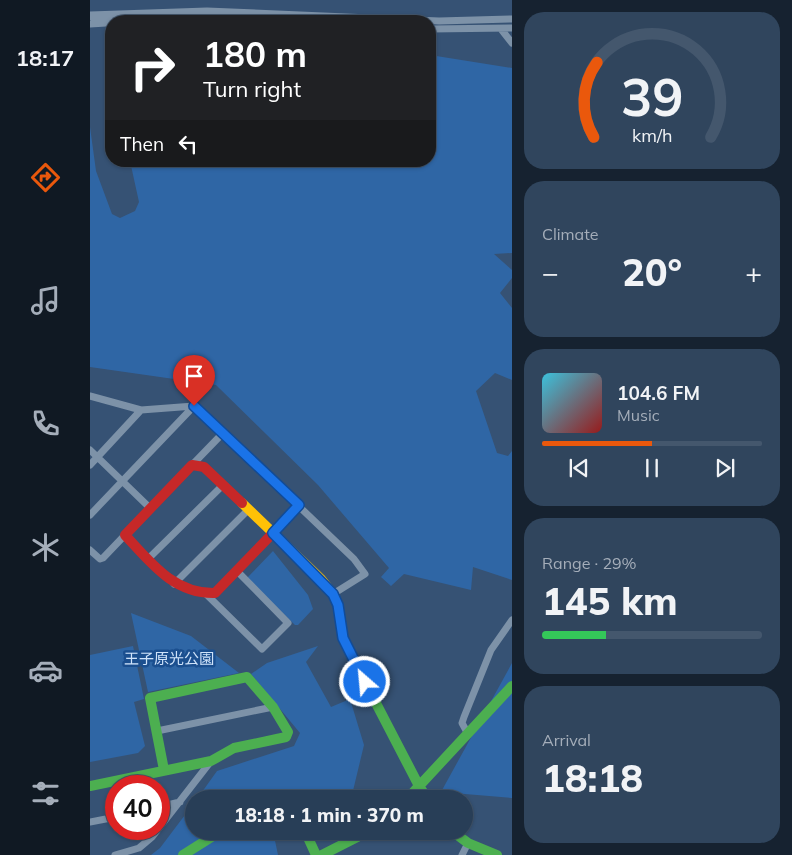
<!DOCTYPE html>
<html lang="en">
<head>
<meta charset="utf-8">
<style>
	:root { --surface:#283e57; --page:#30455d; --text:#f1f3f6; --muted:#a5aeba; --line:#44576d; --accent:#ea580c }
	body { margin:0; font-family:Mulish,"Noto Sans JP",sans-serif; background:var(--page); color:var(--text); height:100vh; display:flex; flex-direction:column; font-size:19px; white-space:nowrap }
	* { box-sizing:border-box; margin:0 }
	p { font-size:16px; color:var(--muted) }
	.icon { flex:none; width:28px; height:28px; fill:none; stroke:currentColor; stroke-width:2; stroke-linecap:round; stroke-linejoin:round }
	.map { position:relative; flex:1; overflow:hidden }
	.side { display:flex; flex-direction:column; gap:12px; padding:12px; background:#162230; width:280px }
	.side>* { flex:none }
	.banner { position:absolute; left:15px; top:15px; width:331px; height:152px; border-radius:20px; box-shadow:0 1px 4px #0004,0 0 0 1px var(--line); background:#202124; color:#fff; overflow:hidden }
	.speed { position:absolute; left:15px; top:775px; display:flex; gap:10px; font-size:25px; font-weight:700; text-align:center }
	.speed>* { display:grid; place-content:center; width:65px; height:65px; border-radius:50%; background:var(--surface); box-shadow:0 1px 4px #0004,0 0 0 1px var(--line); line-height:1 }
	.speed .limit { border:8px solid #d22; background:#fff; color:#111 }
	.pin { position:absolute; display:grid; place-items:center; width:42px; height:42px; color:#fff; margin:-51px -21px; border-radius:50% 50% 50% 0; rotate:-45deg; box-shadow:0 0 5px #0007 }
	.pin .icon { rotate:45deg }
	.me { position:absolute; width:55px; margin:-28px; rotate:333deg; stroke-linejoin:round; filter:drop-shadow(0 0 4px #0008) }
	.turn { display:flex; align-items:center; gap:18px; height:105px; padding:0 15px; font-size:22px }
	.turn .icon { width:65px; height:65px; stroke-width:2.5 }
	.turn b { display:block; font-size:35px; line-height:42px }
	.then { display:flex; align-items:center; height:48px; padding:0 15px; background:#0003; gap:10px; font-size:19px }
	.big { font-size:38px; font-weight:800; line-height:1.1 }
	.side .widget { flex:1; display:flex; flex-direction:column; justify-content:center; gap:8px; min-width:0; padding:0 18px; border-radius:20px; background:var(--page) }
	.side .dial { align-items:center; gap:0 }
	.dial svg { height:130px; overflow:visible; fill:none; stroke:var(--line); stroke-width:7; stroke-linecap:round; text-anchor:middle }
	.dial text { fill:var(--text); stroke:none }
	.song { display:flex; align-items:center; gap:15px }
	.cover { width:60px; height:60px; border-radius:8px; background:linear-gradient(135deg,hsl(190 70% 55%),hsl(0 70% 35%)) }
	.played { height:5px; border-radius:2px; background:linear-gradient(90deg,var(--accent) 50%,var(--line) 50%) }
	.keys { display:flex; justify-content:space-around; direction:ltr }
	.heat { display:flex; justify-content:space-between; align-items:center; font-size:28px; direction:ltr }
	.charge { height:8px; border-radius:4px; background:linear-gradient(90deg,#34c759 29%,var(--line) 0) }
	.trip { position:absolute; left:95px; top:790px; width:288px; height:50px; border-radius:25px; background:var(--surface); box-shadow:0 1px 4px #0004,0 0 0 1px var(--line); font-weight:800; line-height:50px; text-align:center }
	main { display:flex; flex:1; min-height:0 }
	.dock { display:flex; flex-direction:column; width:90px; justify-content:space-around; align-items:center; background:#101923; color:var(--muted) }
	.dock .icon { width:35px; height:35px }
	.dock .on { color:var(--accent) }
	.dock b { font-size:22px; color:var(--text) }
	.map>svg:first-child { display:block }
	.green { fill:#2f66a5 }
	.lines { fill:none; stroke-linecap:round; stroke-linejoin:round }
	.street { stroke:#7d92a8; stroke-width:7 }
	.fast { stroke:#4caf50; stroke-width:10 }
	.slow { stroke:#ffc107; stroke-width:10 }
	.jam { stroke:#c62828; stroke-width:10 }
	.route-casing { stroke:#114b97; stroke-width:12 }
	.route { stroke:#1a73e8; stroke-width:9 }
	.labels { text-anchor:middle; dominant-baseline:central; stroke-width:5; stroke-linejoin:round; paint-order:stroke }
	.park-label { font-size:15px; fill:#cfe3fa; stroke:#1b4f8f }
</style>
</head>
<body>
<main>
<nav class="dock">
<b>18:17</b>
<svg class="icon on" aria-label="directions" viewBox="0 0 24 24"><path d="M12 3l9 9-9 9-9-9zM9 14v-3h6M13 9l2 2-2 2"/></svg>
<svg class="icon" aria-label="music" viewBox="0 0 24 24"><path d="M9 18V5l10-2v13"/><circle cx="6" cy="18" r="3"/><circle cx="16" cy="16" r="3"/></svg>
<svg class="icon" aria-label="phone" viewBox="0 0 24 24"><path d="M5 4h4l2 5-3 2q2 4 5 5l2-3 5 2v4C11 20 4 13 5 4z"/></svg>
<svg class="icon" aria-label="climate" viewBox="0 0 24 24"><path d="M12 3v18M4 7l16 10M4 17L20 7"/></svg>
<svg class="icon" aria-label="car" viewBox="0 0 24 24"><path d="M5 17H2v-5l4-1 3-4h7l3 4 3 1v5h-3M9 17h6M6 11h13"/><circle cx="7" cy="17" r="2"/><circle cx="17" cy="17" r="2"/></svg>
<svg class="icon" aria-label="filters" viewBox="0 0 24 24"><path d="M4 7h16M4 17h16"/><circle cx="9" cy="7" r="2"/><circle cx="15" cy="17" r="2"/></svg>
</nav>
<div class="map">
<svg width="422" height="855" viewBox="0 0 422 855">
	<rect width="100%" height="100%" fill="#365274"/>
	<path class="green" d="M340,55L422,68V253L404,254L422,270V278L410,293L422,308V380L405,373L386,391L407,453L418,456L422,451V580L383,567L381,590L314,574L301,586L291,577L299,568L228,485L126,385L0,367V127L6,171L22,214L30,218L45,211L49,202L40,161H340Z
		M183,551L218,595L223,609L208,625H205L157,578Z
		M41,613L101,636L149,673L58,692Z
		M43,646L54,699L44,702L55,746L48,753L0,762V655Z
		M228,646L216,662L241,707L260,699L274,745L261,799H107L127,771L204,746L210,733L161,674L177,663Z
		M422,663V798L351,792Z
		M104,803V831H183L188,855H61L70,848Z"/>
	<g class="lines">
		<path class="street" d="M0,15L117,11L349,21L422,19
			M2,17L21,21
			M69,21L177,18L215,21
			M0,24L16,23
			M340,29L422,28
			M411,29L422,43
			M0,396L51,410L104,406L264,559L275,574L243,594
			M0,450L60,508
			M0,465L51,410
			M102,465L133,433
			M0,515L104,406
			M183,533L209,505
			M0,550L10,559L13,558L35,535
			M58,559L133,485
			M84,584L158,510
			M116,594L172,649L198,623L147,571
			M67,731L183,707
			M378,734L372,723L374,717L401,650L422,620
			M69,807L90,802
			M0,822L26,817
			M25,855L49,848L62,837L121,761
			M372,855L378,843"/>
		<path class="fast" d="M261,655L329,786L338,799
			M0,786L121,761L144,748L196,737L198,732L183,707L157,677L60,698L74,770
			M317,799L422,686
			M215,831L226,855
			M362,831L378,843L407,855
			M93,855L131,831
			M232,855L279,831"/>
		<path class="slow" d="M152,503L231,579L243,594L248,605L253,638L261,655"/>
		<path class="jam" d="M152,503L114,467L102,465L35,535C61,563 84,594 125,593L183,533"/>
	</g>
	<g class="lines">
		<g class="route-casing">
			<path id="route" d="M104,406L209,505L183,533L243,594L248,605L253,638L275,682"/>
		</g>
		<use href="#route" class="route"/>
	</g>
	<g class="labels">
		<g class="park-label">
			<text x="79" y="658">王子原光公園</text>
		</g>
	</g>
</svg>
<div class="speed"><div class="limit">40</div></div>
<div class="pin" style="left:104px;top:406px;background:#d93025"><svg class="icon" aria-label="arrive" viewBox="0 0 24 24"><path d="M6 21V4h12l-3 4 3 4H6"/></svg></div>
<svg class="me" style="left:275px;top:682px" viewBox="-20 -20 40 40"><circle r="17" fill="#1a73e8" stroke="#fff" stroke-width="3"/><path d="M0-11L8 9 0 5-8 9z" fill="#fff"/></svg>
<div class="trip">18:18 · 1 min · 370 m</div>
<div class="banner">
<div class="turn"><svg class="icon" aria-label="right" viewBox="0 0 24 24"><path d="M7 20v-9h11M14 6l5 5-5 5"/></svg><div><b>180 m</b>Turn right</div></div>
<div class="then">Then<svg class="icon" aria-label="left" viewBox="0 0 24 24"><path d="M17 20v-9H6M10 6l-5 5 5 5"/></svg></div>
</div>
</div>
<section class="side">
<div class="widget dial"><svg viewBox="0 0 100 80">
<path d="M14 69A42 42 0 1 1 86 69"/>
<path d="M14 69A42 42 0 0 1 16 23" stroke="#ea580c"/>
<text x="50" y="56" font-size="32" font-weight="700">39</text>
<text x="50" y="72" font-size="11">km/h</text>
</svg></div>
<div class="widget"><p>Climate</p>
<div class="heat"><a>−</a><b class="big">20°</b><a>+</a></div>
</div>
<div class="widget">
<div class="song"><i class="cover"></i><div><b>104.6 FM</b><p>Music</p></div></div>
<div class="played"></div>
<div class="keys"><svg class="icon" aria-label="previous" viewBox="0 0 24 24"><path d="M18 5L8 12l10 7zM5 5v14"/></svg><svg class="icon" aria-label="pause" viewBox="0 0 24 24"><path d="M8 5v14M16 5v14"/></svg><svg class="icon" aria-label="next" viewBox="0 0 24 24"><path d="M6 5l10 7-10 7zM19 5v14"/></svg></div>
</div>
<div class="widget"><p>Range · 29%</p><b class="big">145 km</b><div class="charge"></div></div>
<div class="widget"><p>Arrival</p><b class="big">18:18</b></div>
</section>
</main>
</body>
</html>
